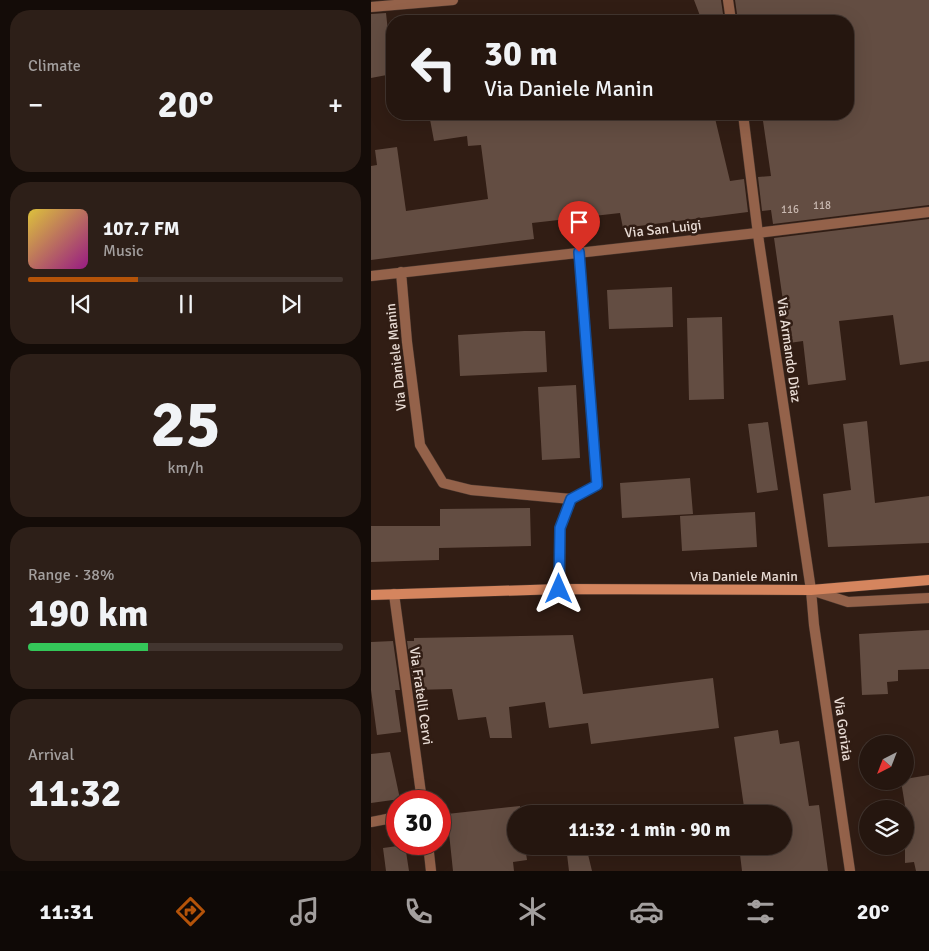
<!DOCTYPE html>
<html lang="en">
<head>
<meta charset="utf-8">
<style>
	:root { --surface:#25160f; --page:#2d1f18; --text:#f1f3f6; --muted:#a39f9e; --line:#42352f; --accent:#b45309 }
	body { margin:0; font-family:Signika,sans-serif; background:var(--page); color:var(--text); height:100vh; display:flex; flex-direction:column; font-size:19px; white-space:nowrap }
	* { box-sizing:border-box; margin:0 }
	p { font-size:16px; color:var(--muted) }
	.icon { flex:none; width:28px; height:28px; fill:none; stroke:currentColor; stroke-width:2; stroke-linecap:round; stroke-linejoin:round }
	.map { position:relative; flex:1; overflow:hidden }
	.side { display:flex; flex-direction:column; gap:10px; padding:10px; background:#140c08; width:371px }
	.side>* { flex:none }
	.hud { position:absolute; left:15px; top:15px; width:468px; height:105px; border-radius:20px; box-shadow:0 5px 20px #0002,0 0 0 1px var(--line); background:#25160f; color:var(--text); overflow:hidden }
	.needle { width:32px; rotate:222deg }
	.controls { position:absolute; left:488px; top:735px; display:grid; gap:10px }
	.controls a { display:grid; place-items:center; width:55px; height:55px; border-radius:50%; background:var(--surface); box-shadow:0 5px 20px #0002,0 0 0 1px var(--line); font-size:25px }
	.speed { position:absolute; left:15px; top:790px; display:flex; gap:10px; font-size:25px; font-weight:700; text-align:center }
	.speed>* { display:grid; place-content:center; width:65px; height:65px; border-radius:50%; background:var(--surface); box-shadow:0 5px 20px #0002,0 0 0 1px var(--line); line-height:1 }
	.speed .limit { border:8px solid #d22; background:#fff; color:#111 }
	.pin { position:absolute; display:grid; place-items:center; width:42px; height:42px; color:#fff; margin:-51px -21px; border-radius:50% 50% 50% 0; rotate:-45deg; box-shadow:0 0 5px #0007 }
	.pin .icon { rotate:45deg }
	.me { position:absolute; width:55px; margin:-28px; rotate:0deg; stroke-linejoin:round; filter:drop-shadow(0 0 4px #0008) }
	.turn { display:flex; align-items:center; gap:18px; height:105px; padding:0 15px; font-size:22px }
	.turn .icon { width:65px; height:65px; stroke-width:2.5 }
	.turn b { display:block; font-size:35px; line-height:42px }
	.big { font-size:38px; font-weight:700; line-height:1.1 }
	.side .tile { flex:1; display:flex; flex-direction:column; justify-content:center; gap:8px; min-width:0; padding:0 18px; border-radius:20px; background:var(--page) }
	.side .dial { align-items:center; gap:0 }
	.dial b { font-size:65px; line-height:1 }
	.song { display:flex; align-items:center; gap:15px }
	.cover { width:60px; height:60px; border-radius:8px; background:linear-gradient(135deg,hsl(50 70% 55%),hsl(310 70% 35%)) }
	.played { height:5px; border-radius:2px; background:linear-gradient(90deg,var(--accent) 35%,var(--line) 35%) }
	.keys { display:flex; justify-content:space-around; direction:ltr }
	.heat { display:flex; justify-content:space-between; align-items:center; font-size:28px; direction:ltr }
	.charge { height:8px; border-radius:4px; background:linear-gradient(90deg,#34c759 38%,var(--line) 0) }
	.trip { position:absolute; left:136px; top:805px; width:285px; height:50px; border-radius:25px; background:var(--surface); box-shadow:0 5px 20px #0002,0 0 0 1px var(--line); font-weight:700; line-height:50px; text-align:center }
	.dock { display:flex; height:80px; justify-content:space-around; align-items:center; background:#0f0906; color:var(--muted) }
	.dock .icon { width:35px; height:35px }
	.dock .on { color:var(--accent) }
	.dock b { font-size:22px; color:var(--text) }
	main { display:flex; flex:1; min-height:0 }
	.map>svg:first-child { display:block }
	.building { fill:#634d42 }
	.lines { fill:none; stroke-linecap:round; stroke-linejoin:round }
	.service-casing { stroke:#4b382f; stroke-width:11 }
	.minor-casing { stroke:#4b382f; stroke-width:11 }
	.tertiary-casing { stroke:#4b382f; stroke-width:11 }
	.secondary-casing { stroke:#4b382f; stroke-width:11 }
	.service { stroke:#94624a; stroke-width:10 }
	.minor { stroke:#94624a; stroke-width:10 }
	.tertiary { stroke:#94624a; stroke-width:10 }
	.secondary { stroke:#d5855e; stroke-width:10 }
	.route-casing { stroke:#114b97; stroke-width:12 }
	.route { stroke:#1a73e8; stroke-width:9 }
	.labels { text-anchor:middle; dominant-baseline:central; stroke-width:5; stroke-linejoin:round; paint-order:stroke }
	.number-label { font-size:11px; fill:#c8b8b0 }
	.street-label { font-size:14px; fill:#e9dcd5; stroke:#311d14 }
</style>
</head>
<body>
<main>
<section class="side">
<div class="tile"><p>Climate</p>
<div class="heat"><a>−</a><b class="big">20°</b><a>+</a></div>
</div>
<div class="tile">
<div class="song"><i class="cover"></i><div><b>107.7 FM</b><p>Music</p></div></div>
<div class="played"></div>
<div class="keys"><svg class="icon" aria-label="previous" viewBox="0 0 24 24"><path d="M18 5L8 12l10 7zM5 5v14"/></svg><svg class="icon" aria-label="pause" viewBox="0 0 24 24"><path d="M8 5v14M16 5v14"/></svg><svg class="icon" aria-label="next" viewBox="0 0 24 24"><path d="M6 5l10 7-10 7zM19 5v14"/></svg></div>
</div>
<div class="tile dial"><b>25</b><p>km/h</p></div>
<div class="tile"><p>Range · 38%</p><b class="big">190 km</b><div class="charge"></div></div>
<div class="tile"><p>Arrival</p><b class="big">11:32</b></div>
</section>
<div class="map">
<svg width="558" height="871" viewBox="0 0 558 871">
	<rect width="100%" height="100%" fill="#311d14"/>
	<path class="building" d="M323,0H350L353,21H331Z
		M364,0H558V205L402,224L400,210L391,211L387,177L400,176L391,114H476V82L481,81L476,21H367Z
		M15,13L19,50L21,49V74L0,78V14Z
		M58,114H218L219,120L286,114H343L359,181L373,179L377,212L252,228L249,213L161,223L163,239L0,260V166L6,165L4,150L26,147L35,211L117,199L110,145L97,146L96,136L63,141Z
		M558,219V361L529,365L522,315L468,321L475,380L437,385L432,341L418,343L403,238Z
		M301,287L302,327L238,329L236,290Z
		M351,317L353,399L318,400L316,318Z
		M153,331H174L176,372L89,376L87,335Z
		M205,385L209,458L171,460L167,387Z
		M496,421L504,503L558,496V543L457,547L452,494L480,490L472,424Z
		M397,422L407,490L386,493L377,424Z
		M319,478L322,514L251,518L249,483Z
		M159,508L160,546L68,548V560L0,562V526H69V509Z
		M384,512L386,547L311,551L309,516Z
		M558,630V669L527,670V681L516,682L517,694L491,695L488,634Z
		M202,635L212,694L342,678L348,728L220,744L217,723L178,728L174,702L138,707L141,738H119L115,717L87,720L81,689L43,690L36,641H43V638Z
		M22,641L29,690H24L30,732L6,735L0,690V642Z
		M407,730L409,744L428,741L438,806L448,805L457,871H371L368,846H412V814H374L363,737Z
		M19,752L29,799L0,803V754Z
		M558,775V871H545L543,862L534,863V824H537L530,781H534V779Z
		M149,806L150,814H145V846H154L156,860L142,862L143,871H82L76,814Z
		M34,845L38,871H15L12,848Z
		M195,846H215L221,871H198Z"/>
	<g class="lines">
		<g class="service-casing">
			<path id="service" d="M440,590L477,602L558,598"/>
		</g>
		<g class="minor-casing">
			<path id="minor" d="M357,0L360,21
				M0,7L82,0
				M372,114L388,242L440,590
				M30,272L36,342L49,445L72,483L100,490L200,499L226,485L208,252
				M0,276L386,233L558,212
				M189,589V528L200,499
				M23,594L51,801
				M0,822L26,817
				M57,844L60,871"/>
		</g>
		<g class="tertiary-casing">
			<path id="tertiary" d="M440,590L443,625L479,871"/>
		</g>
		<g class="secondary-casing">
			<path id="secondary" d="M0,595L189,589L440,590L558,580"/>
		</g>
		<use href="#service" class="service"/>
		<use href="#minor" class="minor"/>
		<use href="#tertiary" class="tertiary"/>
		<use href="#secondary" class="secondary"/>
	</g>
	<g class="lines">
		<g class="route-casing">
			<path id="route" d="M188,589L189,528L200,499L226,485L208,252"/>
		</g>
		<use href="#route" class="route"/>
	</g>
	<g class="labels">
		<g class="number-label">
			<text x="451" y="205">118</text>
			<text x="419" y="209">116</text>
		</g>
		<g class="street-label">
			<text transform="translate(292 229) rotate(-6)">Via San Luigi</text>
			<text transform="translate(418 350) rotate(82)">Via Armando Diaz</text>
			<text transform="translate(25 357) rotate(-96)">Via Daniele Manin</text>
			<text x="373" y="576">Via Daniele Manin</text>
			<text transform="translate(50 696) rotate(82)">Via Fratelli Cervi</text>
			<text transform="translate(472 729) rotate(82)">Via Gorizia</text>
		</g>
	</g>
</svg>
<div class="controls">
<a><svg class="needle" viewBox="-14 -14 28 28"><path d="M0-13l5 13h-10z" fill="#e53935"/><path d="M0 13l5-13h-10z" fill="#a39f9e"/></svg></a>
<a><svg class="icon" aria-label="layers" viewBox="0 0 24 24"><path d="M12 4l9 5-9 5-9-5zM3 14l9 5 9-5"/></svg></a>
</div>
<div class="speed"><div class="limit">30</div></div>
<div class="pin" style="left:208px;top:252px;background:#d93025"><svg class="icon" aria-label="arrive" viewBox="0 0 24 24"><path d="M6 21V4h12l-3 4 3 4H6"/></svg></div>
<svg class="me" style="left:188px;top:589px" viewBox="-20 -20 40 40"><path d="M0-17L14 15 0 8-14 15z" fill="#1a73e8" stroke="#fff" stroke-width="4"/></svg>
<div class="trip">11:32 · 1 min · 90 m</div>
<div class="hud">
<div class="turn"><svg class="icon" aria-label="left" viewBox="0 0 24 24"><path d="M17 20v-9H6M10 6l-5 5 5 5"/></svg><div><b>30 m</b>Via Daniele Manin</div></div>
</div>
</div>
</main>
<nav class="dock">
<b>11:31</b>
<svg class="icon on" aria-label="directions" viewBox="0 0 24 24"><path d="M12 3l9 9-9 9-9-9zM9 14v-3h6M13 9l2 2-2 2"/></svg>
<svg class="icon" aria-label="music" viewBox="0 0 24 24"><path d="M9 18V5l10-2v13"/><circle cx="6" cy="18" r="3"/><circle cx="16" cy="16" r="3"/></svg>
<svg class="icon" aria-label="phone" viewBox="0 0 24 24"><path d="M5 4h4l2 5-3 2q2 4 5 5l2-3 5 2v4C11 20 4 13 5 4z"/></svg>
<svg class="icon" aria-label="climate" viewBox="0 0 24 24"><path d="M12 3v18M4 7l16 10M4 17L20 7"/></svg>
<svg class="icon" aria-label="car" viewBox="0 0 24 24"><path d="M5 17H2v-5l4-1 3-4h7l3 4 3 1v5h-3M9 17h6M6 11h13"/><circle cx="7" cy="17" r="2"/><circle cx="17" cy="17" r="2"/></svg>
<svg class="icon" aria-label="filters" viewBox="0 0 24 24"><path d="M4 7h16M4 17h16"/><circle cx="9" cy="7" r="2"/><circle cx="15" cy="17" r="2"/></svg>
<b>20°</b>
</nav>
</body>
</html>
